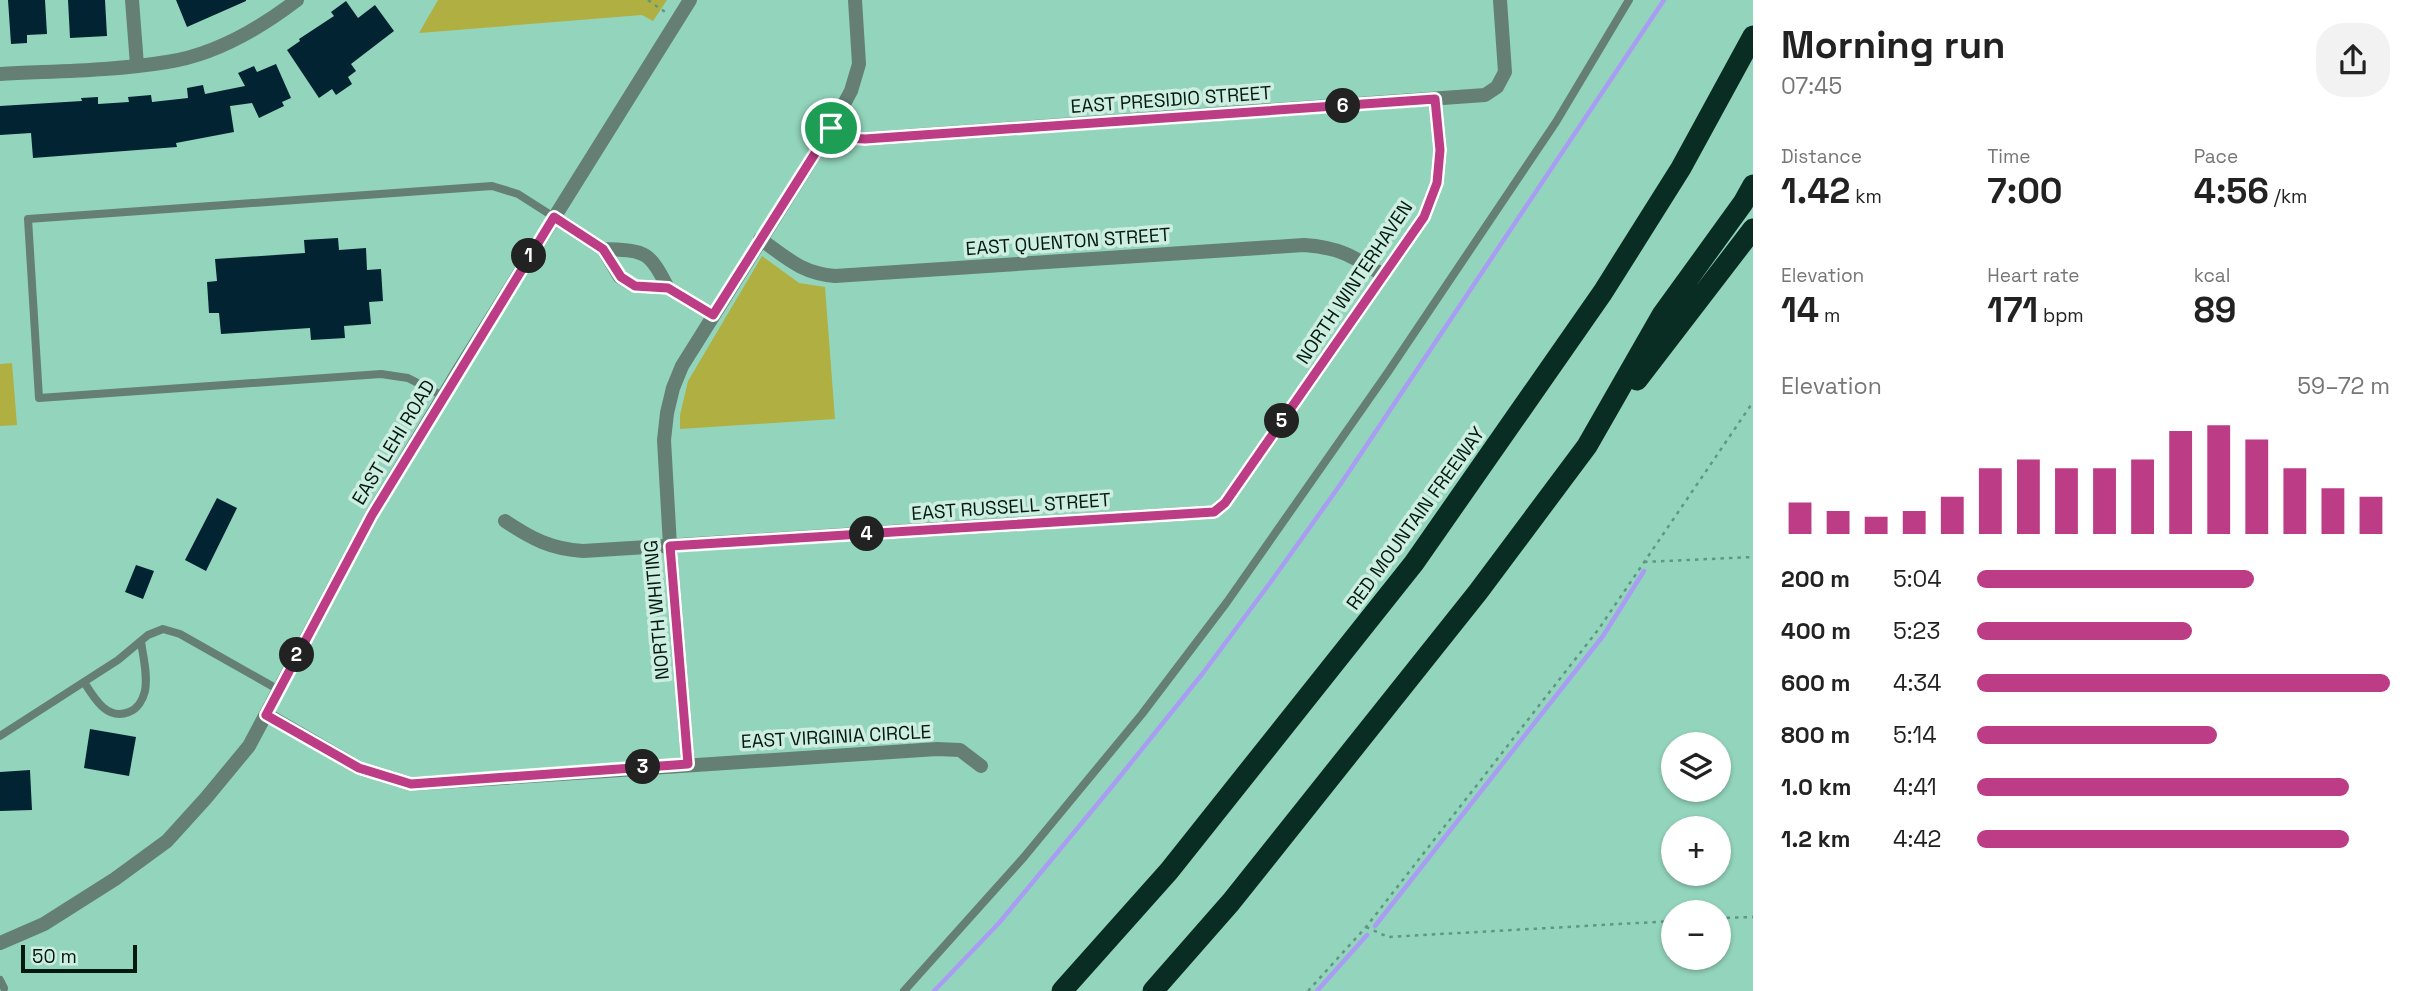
<!DOCTYPE html>
<html lang="en">
<head>
<meta charset="utf-8">
<style>
  :root { --surface:#fff; --page:#f2f2f2; --text:#222; --muted:#767676; --accent:#bc3c86 }
  body { margin:0; font-family:"Space Grotesk",sans-serif; background:var(--page); color:var(--text); height:100vh; display:flex; flex-direction:column; font-size:26px; white-space:nowrap }
  * { box-sizing:border-box; margin:0 }
  p { font-size:23px; color:var(--muted) }
  .icon { flex:none; width:38px; height:38px; fill:none; stroke:currentColor; stroke-width:2; stroke-linecap:round; stroke-linejoin:round }
  .map { position:relative; flex:1; overflow:hidden }
  .details { display:flex; flex-direction:column; background:var(--surface); width:665px }
  .details>* { flex:none }
  .buttons { position:absolute; left:1661px; top:732px; display:grid; gap:14px }
  .buttons a { display:grid; place-items:center; width:70px; height:70px; border-radius:50%; background:var(--surface); box-shadow:0 2px 5px #0004; font-size:35px }
  .scale { position:absolute; left:21px; bottom:18px; width:116px; box-sizing:border-box; padding-left:7px; border:4px solid #001a11; border-top:0; font-size:19px; line-height:24px; white-space:nowrap; color:#001a11; -webkit-text-stroke:5px #ceeee1; paint-order:stroke }
  .pin { position:absolute; display:grid; place-items:center; width:60px; height:60px; color:#fff; margin:-30px; border:4px solid #fff; border-radius:50%; box-shadow:0 2px 7px #0007 }
  .km { position:absolute; width:35px; height:35px; margin:-18px; border-radius:50%; background:#222; color:#fff; font-size:19px; line-height:35px; text-align:center }
  .round { display:grid; place-items:center; flex:none; width:74px; height:74px; border-radius:28px; background:var(--page) }
  .head { display:flex; align-items:center; justify-content:space-between; height:119px; padding:0 28px }
  h1 { font-size:38px; font-weight:700; line-height:52px }
  .metrics { display:grid; grid-template-columns:repeat(3,1fr); gap:10px; height:119px; padding:7px 28px }
  .metrics div { display:grid; align-content:center }
  .metrics b { font-size:35px; font-weight:700 }
  .metrics small { font-size:19px; font-weight:400 }
  .metrics p { font-size:19px }
  .chart { height:196px; padding:14px 28px }
  .chart p { display:flex; justify-content:space-between }
  .chart svg { width:100%; height:126px; margin-top:7px; stroke:var(--accent); stroke-width:6 }
  ul { padding:0 28px; list-style:none; font-size:23px }
  li { display:grid; grid-template-columns:112px 84px 1fr; align-items:center; height:52px }
  li i { height:18px; border-radius:9px; background:var(--accent) }
  main { display:flex; flex:1; min-height:0 }
  .map>svg:first-child { display:block }
  .green { fill:#b0af42 }
  .lines { fill:none; stroke-linecap:round; stroke-linejoin:round }
  .stream { stroke:#a89df3; stroke-width:4.5 }
  .building { fill:#022432 }
  .path { stroke:#619682; stroke-width:2.5; stroke-dasharray:3.5 5; stroke-linecap:butt }
  .lane { stroke:#657f75; stroke-width:8 }
  .street { stroke:#657f75; stroke-width:14 }
  .highway { stroke:#092d22; stroke-width:21 }
  .route-casing { stroke:#fff; stroke-width:14 }
  .route { stroke:#bc3c86; stroke-width:9 }
  .labels { text-anchor:middle; stroke-width:7; stroke-linejoin:round; paint-order:stroke }
  .street-label { font-size:19px; fill:#001a11; stroke:#ceeee1 }
</style>
</head>
<body>
<main>
<div class="map">
<svg width="1753" height="991" viewBox="0 0 1753 991">
  <rect width="100%" height="100%" fill="#93d5bc"/>
  <path class="green" d="M 438,0 L 667,0 L 653,21 L 642,15 L 419,33 Z
    M 762,256 L 799,283 L 825,287 L 835,419 L 680,429 L 680,415 L 688,381 Z
    M 12,363 L 17,425 L 0,426 L 0,364 Z"/>
  <g class="lines">
    <path class="stream" d="M 1375,926 L 1603,636 L 1644,571
      M 934,991 L 999,923 L 1114,784 L 1203,673 L 1270,583 L 1340,485 L 1664,0
      M 1317,991 L 1367,935"/>
  </g>
  <path class="building" d="M 8,0 L 45,0 L 47,34 L 27,35 L 27,43 L 11,44 Z
    M 68,0 L 105,0 L 107,36 L 70,38 Z
    M 176,0 L 246,0 L 246,1 L 187,27 Z
    M 346,1 L 358,18 L 375,5 L 394,31 L 351,64 L 356,71 L 348,77 L 352,84 L 336,95 L 332,89 L 319,98 L 287,50 L 300,41 L 299,39 L 334,16 L 331,12 Z
    M 276,64 L 291,98 L 282,102 L 284,106 L 259,118 L 252,103 L 230,106 L 234,132 L 176,143 L 177,147 L 33,158 L 31,133 L 0,135 L 0,106 L 82,101 L 81,98 L 98,97 L 98,104 L 129,102 L 128,97 L 151,95 L 152,102 L 188,98 L 187,88 L 203,85 L 205,94 L 245,86 L 238,73 L 254,66 L 257,72 Z
    M 338,238 L 339,250 L 366,248 L 367,270 L 381,269 L 383,301 L 369,302 L 371,324 L 344,326 L 345,338 L 311,340 L 310,328 L 221,334 L 219,313 L 209,313 L 207,282 L 217,281 L 215,259 L 305,253 L 304,240 Z
    M 217,498 L 237,508 L 206,571 L 185,560 Z
    M 136,565 L 154,571 L 143,599 L 125,592 Z
    M 90,729 L 136,737 L 129,776 L 84,768 Z
    M 30,770 L 32,810 L 0,811 L 0,772 Z"/>
  <g class="lines">
    <path class="path" d="M 648,0 L 665,12
      M 1644,562 L 1753,557
      M 1718,918 L 1753,917
      M 1366,927 L 1388,937 L 1673,921
      M 1308,991 L 1366,927 L 1598,630 L 1753,402"/>
    <path class="lane" d="M 443,396 L 408,378 L 381,374 L 39,398 L 28,219 L 492,186 L 518,194 L 554,217
      M 84,682 C 94,698 107,721 129,712 C 138,709 143,699 145,691 C 148,674 143,657 141,641
      M 0,736 L 118,660 L 148,635 L 163,629 L 180,634 L 279,690
      M 0,980 L 4,988
      M 904,991 L 1024,857 L 1142,714 L 1227,602 L 1388,372 L 1556,122 L 1629,0"/>
    <path class="street" d="M 132,0 L 137,65
      M 0,74 C 55,71 112,71 167,62 C 215,55 259,29 297,0
      M 831,128 L 847,138 L 865,139 L 1485,95 L 1497,87 L 1505,72 L 1500,0
      M 554,217 L 603,249 L 620,277 L 635,286 L 668,288 L 713,315
      M 760,239 C 787,258 801,273 835,276 L 1304,245 C 1339,247 1354,257 1383,275
      M 603,249 C 645,251 648,249 668,288
      M 505,521 C 532,539 551,549 583,551 L 1214,512 L 1225,503 L 1424,217 L 1437,183 L 1440,150 L 1435,99
      M 266,714 L 359,768 L 411,784 L 937,749 L 960,750 L 981,766
      M 688,764 L 670,546 L 664,440 L 667,413 L 673,388 L 682,366 L 831,128 L 851,91 L 859,64 L 855,0
      M 0,943 L 44,924 L 115,879 L 167,841 L 206,798 L 249,746 L 372,515 L 459,370 L 690,0"/>
    <path class="highway" d="M 1637,380 L 1753,229
      M 1062,991 L 1169,871 L 1414,563 L 1603,292 L 1681,168 L 1753,36
      M 1153,991 L 1231,902 L 1478,592 L 1587,446 L 1662,315 L 1743,203 L 1753,185"/>
  </g>
  <g class="lines">
    <defs>
      <path id="route" d="M 1435,99 L 1440,150 L 1437,183 L 1424,217 L 1225,503 L 1214,512 L 670,546 L 688,764 L 411,784 L 359,768 L 266,715 L 372,515 L 554,217 L 603,249 L 621,277 L 635,286 L 668,288 L 713,315 L 831,128 L 847,138 L 865,139 Z"/>
    </defs>
    <use href="#route" class="route-casing"/>
    <use href="#route" class="route"/>
  </g>
  <g class="labels">
    <g class="street-label">
      <text transform="translate(1171 99) rotate(-4)" y="7">EAST PRESIDIO STREET</text>
      <text transform="translate(1068 241) rotate(-4)" y="7">EAST QUENTON STREET</text>
      <text transform="translate(1354 282) rotate(-56)" y="7">NORTH WINTERHAVEN</text>
      <text transform="translate(393 442) rotate(-59)" y="7">EAST LEHI ROAD</text>
      <text transform="translate(1011 506) rotate(-4)" y="7">EAST RUSSELL STREET</text>
      <text transform="translate(1415 518) rotate(-54)" y="7">RED MOUNTAIN FREEWAY</text>
      <text transform="translate(656 610) rotate(-95)" y="7">NORTH WHITING</text>
      <text transform="translate(836 736) rotate(-3)" y="7">EAST VIRGINIA CIRCLE</text>
    </g>
  </g>
</svg>
<div class="buttons">
<a><svg class="icon" aria-label="layers" viewBox="0 0 24 24"><path d="M12 4l9 5-9 5-9-5zM3 14l9 5 9-5"/></svg></a>
<a>+</a>
<a>−</a>
</div>
<div class="scale">50 m</div>
<div class="pin" style="left:831px;top:128px;background:#1e9e55"><svg class="icon" aria-label="arrive" viewBox="0 0 24 24"><path d="M6 21V4h12l-3 4 3 4H6"/></svg></div>
<b class="km" style="left:529px;top:256px">1</b>
<b class="km" style="left:297px;top:655px">2</b>
<b class="km" style="left:643px;top:767px">3</b>
<b class="km" style="left:867px;top:534px">4</b>
<b class="km" style="left:1282px;top:421px">5</b>
<b class="km" style="left:1343px;top:106px">6</b>
</div>
<section class="details">
<div class="head"><div><h1>Morning run</h1><p>07:45</p></div><a class="round"><svg class="icon" aria-label="share" viewBox="0 0 24 24"><path d="M12 15V3M7 8l5-5 5 5M5 13v7h14v-7"/></svg></a></div>
<div class="metrics">
<div><p>Distance</p><b>1.42<small> km</small></b></div>
<div><p>Time</p><b>7:00</b></div>
<div><p>Pace</p><b>4:56<small> /km</small></b></div>
</div>
<div class="metrics">
<div><p>Elevation</p><b>14<small> m</small></b></div>
<div><p>Heart rate</p><b>171<small> bpm</small></b></div>
<div><p>kcal</p><b>89</b></div>
</div>
<div class="chart"><p><span>Elevation</span>59–72 m</p>
<svg viewBox="0 0 160 44" preserveAspectRatio="none"><path d="M5 44V33M15 44V36M25 44V38M35 44V36M45 44V31M55 44V21M65 44V18M75 44V21M85 44V21M95 44V18M105 44V8M115 44V6M125 44V11M135 44V21M145 44V28M155 44V31"/></svg>
</div>
<ul>
<li><b>200 m</b>5:04<i style="width:67%"></i></li>
<li><b>400 m</b>5:23<i style="width:52%"></i></li>
<li><b>600 m</b>4:34<i style="width:100%"></i></li>
<li><b>800 m</b>5:14<i style="width:58%"></i></li>
<li><b>1.0 km</b>4:41<i style="width:90%"></i></li>
<li><b>1.2 km</b>4:42<i style="width:90%"></i></li>
</ul>
</section>
</main>
</body>
</html>
